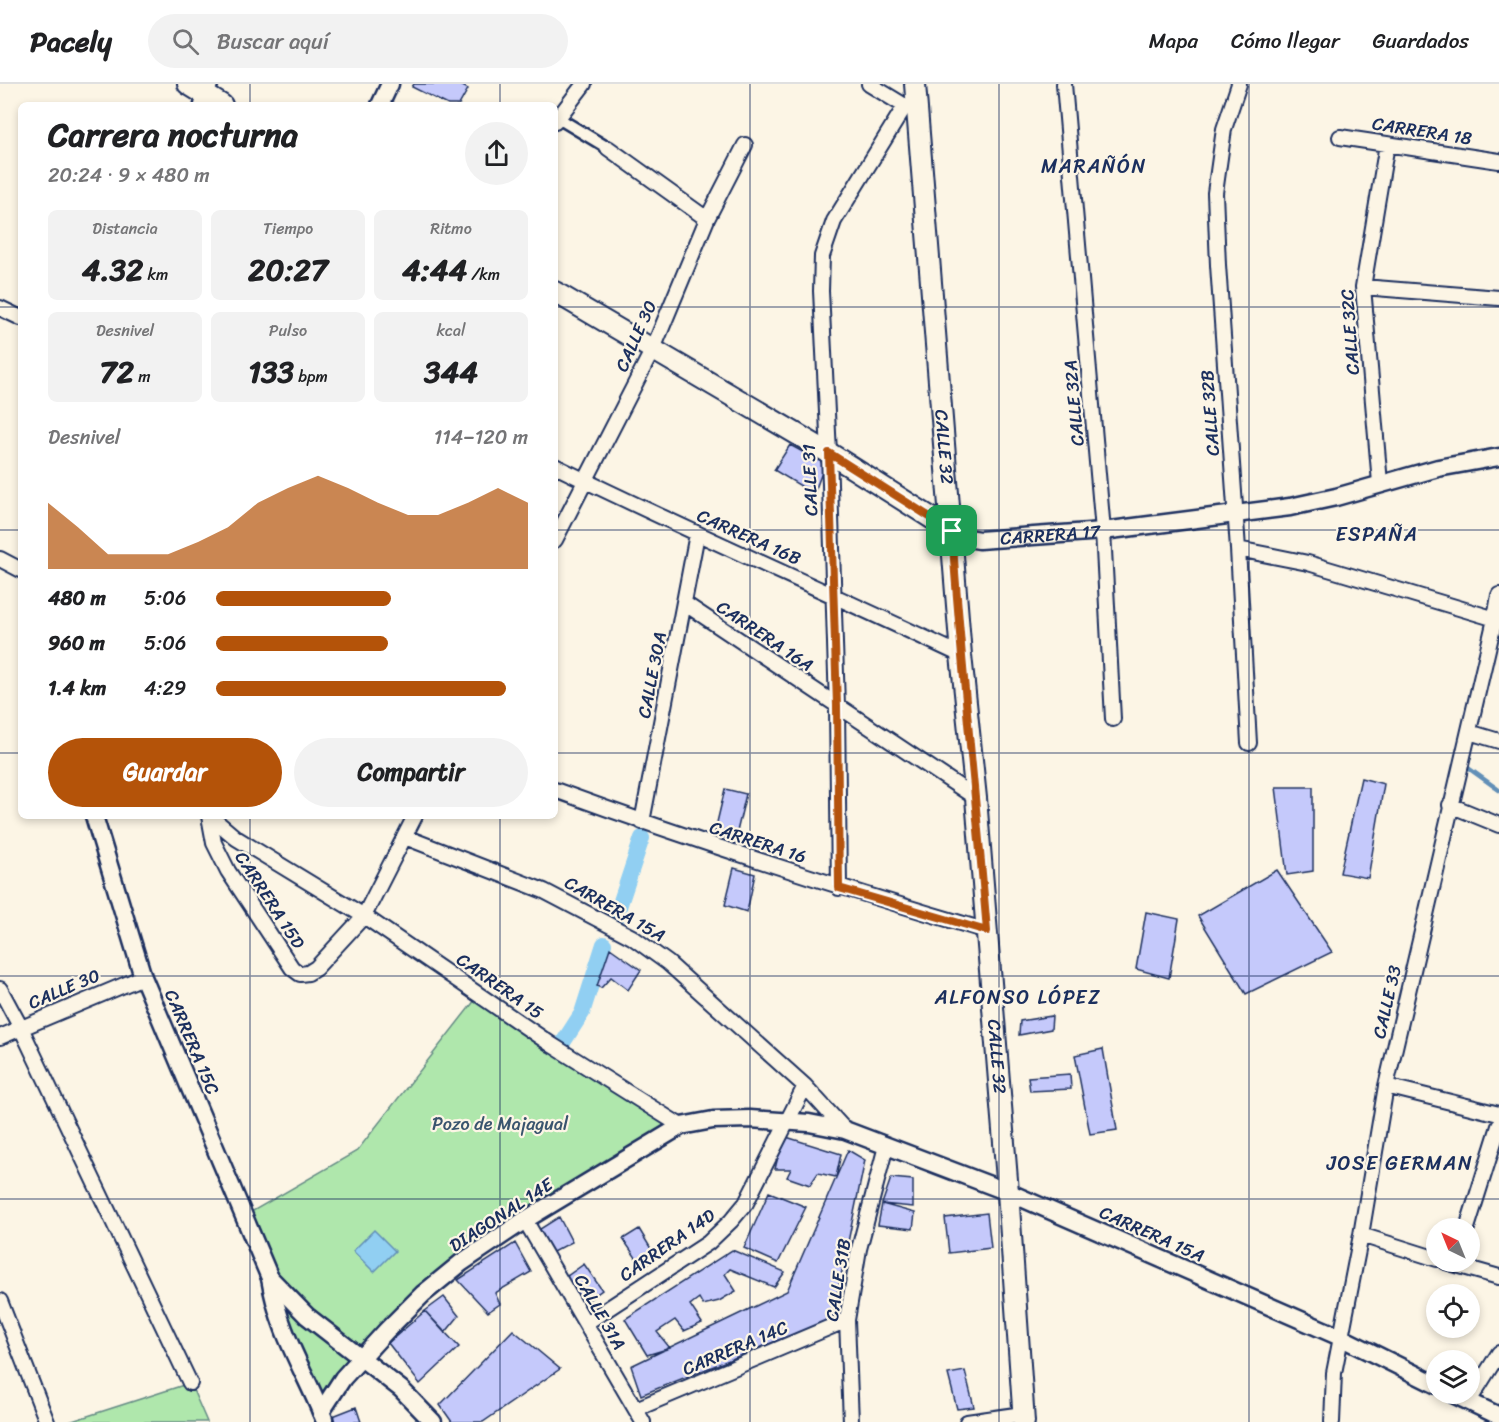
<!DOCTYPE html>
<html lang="es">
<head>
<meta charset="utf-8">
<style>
  :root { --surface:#fff; --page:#f2f2f2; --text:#202124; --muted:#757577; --line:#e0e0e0; --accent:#b45309 }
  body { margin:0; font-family:Sriracha,sans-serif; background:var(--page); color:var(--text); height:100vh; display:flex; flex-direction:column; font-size:22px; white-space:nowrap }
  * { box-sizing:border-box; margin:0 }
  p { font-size:20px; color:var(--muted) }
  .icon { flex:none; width:33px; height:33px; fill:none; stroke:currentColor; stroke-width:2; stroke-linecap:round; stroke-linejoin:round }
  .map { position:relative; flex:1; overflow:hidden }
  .side { position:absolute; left:18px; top:18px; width:540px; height:717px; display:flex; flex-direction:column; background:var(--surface); border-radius:9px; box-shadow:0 3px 9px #0003 }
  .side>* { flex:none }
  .needle { width:39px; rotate:317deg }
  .tools { position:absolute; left:1426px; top:1134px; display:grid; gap:12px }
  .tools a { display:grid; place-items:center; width:54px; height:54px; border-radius:50%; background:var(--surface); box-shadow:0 3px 9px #0003; font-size:30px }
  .pin { position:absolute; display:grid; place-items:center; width:51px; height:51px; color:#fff; margin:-26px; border-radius:12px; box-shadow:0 3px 9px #0006 }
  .round { display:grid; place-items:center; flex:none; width:63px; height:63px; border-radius:32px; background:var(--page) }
  .summary { display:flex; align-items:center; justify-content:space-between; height:102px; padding:0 30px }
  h1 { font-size:33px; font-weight:700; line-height:45px }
  .figures { display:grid; grid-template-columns:repeat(3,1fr); gap:9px; height:102px; padding:6px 30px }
  .figures div { display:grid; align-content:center; border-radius:9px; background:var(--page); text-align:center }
  .figures b { font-size:30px; font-weight:700 }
  .figures small { font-size:16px; font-weight:400 }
  .figures p { font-size:16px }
  .chart { height:168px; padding:12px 30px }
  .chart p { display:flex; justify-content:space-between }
  .chart svg { width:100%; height:108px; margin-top:6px; fill:var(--accent); opacity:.7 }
  .primary-button { display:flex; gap:12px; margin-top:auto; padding:12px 30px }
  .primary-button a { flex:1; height:69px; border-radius:36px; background:var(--accent); color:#fff; font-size:24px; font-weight:700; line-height:69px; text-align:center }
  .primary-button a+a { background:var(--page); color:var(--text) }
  ul { padding:0 30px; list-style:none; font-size:20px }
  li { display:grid; grid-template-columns:96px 72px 1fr; align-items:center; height:45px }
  li i { height:15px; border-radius:8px; background:var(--accent) }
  header { display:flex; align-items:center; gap:36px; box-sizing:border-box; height:84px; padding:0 30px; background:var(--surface); border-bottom:2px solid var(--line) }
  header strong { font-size:28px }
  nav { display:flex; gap:33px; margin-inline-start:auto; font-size:21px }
  .search { width:420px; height:54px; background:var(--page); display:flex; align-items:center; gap:15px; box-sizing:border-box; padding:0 21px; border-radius:33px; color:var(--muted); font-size:22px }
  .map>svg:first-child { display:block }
  .green { fill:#afe7ac; stroke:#658b85; stroke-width:1.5 }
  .water { fill:#91cff2; stroke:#628fb7; stroke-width:1.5 }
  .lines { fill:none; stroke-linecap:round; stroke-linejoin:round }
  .stream { stroke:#628fb7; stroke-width:4.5 }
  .canal { stroke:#91cff2; stroke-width:16 }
  .building { fill:#c5c9fb; stroke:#1b2f5e; stroke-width:1.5 }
  .pedestrian-casing { stroke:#1b2f5e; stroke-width:15 }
  .minor-casing { stroke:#1b2f5e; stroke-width:18 }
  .tertiary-casing { stroke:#1b2f5e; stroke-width:21 }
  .secondary-casing { stroke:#1b2f5e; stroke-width:24 }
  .pedestrian { stroke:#fcf5e5; stroke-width:10 }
  .minor { stroke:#fcf5e5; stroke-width:14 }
  .tertiary { stroke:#fcf5e5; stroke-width:16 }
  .secondary { stroke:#fcf5e5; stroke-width:20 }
  .route-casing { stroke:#fff; stroke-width:12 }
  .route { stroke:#b45309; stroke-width:8 }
  .grid { fill:none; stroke:#1b2f5e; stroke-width:1.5; stroke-opacity:0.55 }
  .labels { text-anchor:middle; stroke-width:4.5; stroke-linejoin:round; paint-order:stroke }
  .street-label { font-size:18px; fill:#1b2f5e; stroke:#fcf5e5 }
  .park-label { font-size:18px; fill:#39546e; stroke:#fcf5e5 }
  .neighbourhood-label { font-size:20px; letter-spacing:1.5px; fill:#1b2f5e; stroke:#fcf5e5 }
</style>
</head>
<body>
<header>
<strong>Pacely</strong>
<div class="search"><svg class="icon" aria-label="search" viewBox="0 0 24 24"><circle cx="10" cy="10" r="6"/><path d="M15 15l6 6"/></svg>Buscar aquí</div>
<nav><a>Mapa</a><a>Cómo llegar</a><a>Guardados</a></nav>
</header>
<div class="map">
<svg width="1499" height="1338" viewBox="0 0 1499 1338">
  <rect width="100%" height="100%" fill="#fcf5e5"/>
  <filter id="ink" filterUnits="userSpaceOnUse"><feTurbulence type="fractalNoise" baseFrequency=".0167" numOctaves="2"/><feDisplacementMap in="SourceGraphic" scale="12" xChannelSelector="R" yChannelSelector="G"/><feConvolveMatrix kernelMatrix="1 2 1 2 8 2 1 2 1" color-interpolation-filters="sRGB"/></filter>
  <g filter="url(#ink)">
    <path class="green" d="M 479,911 L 685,1047 L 461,1179 L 321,1328 L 244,1132 L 357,1067 Z
      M 190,1299 L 207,1338 L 69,1338 Z"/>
    <path class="water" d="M 374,1146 L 395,1167 L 374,1188 L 353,1167 Z"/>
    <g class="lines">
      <path class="stream" d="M 1464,681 L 1499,706"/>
      <path class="canal" d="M 615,835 L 642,754
        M 564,957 L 582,929 L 604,860"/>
    </g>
    <path class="building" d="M 414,0 L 459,0 L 468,5 L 459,21 L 448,21 L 412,3 Z
      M 790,361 L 825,380 L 814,410 L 774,386 Z
      M 1361,694 L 1384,700 L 1368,794 L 1340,789 Z
      M 1276,703 L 1313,703 L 1313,787 L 1287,791 Z
      M 725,705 L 746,710 L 735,756 L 714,751 Z
      M 734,784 L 755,790 L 747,828 L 725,821 Z
      M 1277,786 L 1332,868 L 1246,910 L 1198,832 Z
      M 1146,828 L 1179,835 L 1169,894 L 1136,885 Z
      M 610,864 L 641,886 L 628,906 L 611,893 L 601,904 L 597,902 Z
      M 1052,932 L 1051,945 L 1019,951 L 1020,937 Z
      M 1103,965 L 1117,1046 L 1090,1050 L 1075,971 Z
      M 1070,990 L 1071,1005 L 1030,1007 L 1028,993 Z
      M 783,1052 L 841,1070 L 836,1093 L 818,1089 L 810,1101 L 787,1093 L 791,1085 L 775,1085 Z
      M 848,1066 L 865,1076 L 832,1235 L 641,1311 L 631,1282 L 787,1207 Z
      M 891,1094 L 913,1096 L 913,1123 L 882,1120 Z
      M 769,1108 L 806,1123 L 778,1179 L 744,1164 Z
      M 882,1120 L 915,1129 L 913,1145 L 878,1141 Z
      M 987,1129 L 991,1164 L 949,1169 L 945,1134 Z
      M 559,1133 L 572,1158 L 551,1169 L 540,1145 Z
      M 639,1145 L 656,1173 L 643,1184 L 623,1155 Z
      M 515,1159 L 531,1188 L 495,1209 L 500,1220 L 488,1228 L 458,1196 Z
      M 732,1166 L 785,1188 L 774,1203 L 730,1185 L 725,1190 L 736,1207 L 719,1217 L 703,1221 L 699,1214 L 690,1221 L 702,1239 L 684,1247 L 675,1236 L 657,1248 L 670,1264 L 647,1271 L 625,1235 Z
      M 584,1180 L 602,1206 L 580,1222 L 563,1195 Z
      M 444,1213 L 459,1232 L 445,1249 L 425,1227 Z
      M 425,1227 L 459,1263 L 420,1300 L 388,1259 Z
      M 513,1246 L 560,1285 L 483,1338 L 452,1338 L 440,1321 Z
      M 965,1287 L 974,1323 L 957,1325 L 948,1290 Z
      M 356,1323 L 361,1338 L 335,1338 L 333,1332 Z"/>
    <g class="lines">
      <defs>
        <path id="pedestrian" d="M 558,34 L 608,64"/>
        <path id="minor" d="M 869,0 L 905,22
          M 1064,0 L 1103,447 L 1113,635
          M 1239,0 L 1224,45 L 1215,109 L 1218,181 L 1238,465 L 1249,659
          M 555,38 L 584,0
          M 1340,53 L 1499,77
          M 608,64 L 707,135
          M 1363,203 L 1499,214
          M 0,224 L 21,234
          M 555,382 C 689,448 826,507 961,571
          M 1380,399 L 1363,203 L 1387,60
          M 555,456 L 653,265 L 707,135 L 745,61
          M 1238,465 L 1308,479 L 1499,536
          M 0,475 L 21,486
          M 684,519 L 976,714
          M 1469,648 L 1499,657
          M 555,706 C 697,758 841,804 987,847
          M 1450,721 L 1499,741
          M 209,732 L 214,759 L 228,787 L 292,884 L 300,890 L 308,889 L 316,884 L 364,832 L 415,732
          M 210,732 L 236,754 L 364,832 L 552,961 L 681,1042
          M 642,738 L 697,450
          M 405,753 L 544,807 L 632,853 L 668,879 L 805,1002 L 845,1046
          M 839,804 L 837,622 L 829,369 L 821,207 L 822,172 L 834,137 L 905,22 L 917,21
          M 0,905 L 21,944 L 190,1299
          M 0,953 L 143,893
          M 1386,1002 L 1499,1030
          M 525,1136 L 643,1338
          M 1467,1144 L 1499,1042
          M 1361,1151 L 1437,1175
          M 1446,1178 L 1499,1193
          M 0,1217 L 47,1338
          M 586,1239 L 708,1159 L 731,1137 L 746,1119 L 805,1002
          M 1469,1317 L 1499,1269
          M 636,1325 L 847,1236
          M 851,1338 L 847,1236 L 859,1165 L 886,1062
          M 967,1338 L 1023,1330
          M 1332,1338 L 1334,1289 L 1361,1151 L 1386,1002 L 1495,535 L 1499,511"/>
        <g id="tertiary">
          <path d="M 203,21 L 209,0"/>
          <path d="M 380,21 L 390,0"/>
          <path id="s1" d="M 952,447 L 967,454 L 979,456 L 1103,447 L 1290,423 L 1336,413 L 1438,384 L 1499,373"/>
          <path d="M 94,732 L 143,893 L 270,1194 C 279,1250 304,1285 324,1335"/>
          <path d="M 270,1194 L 307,1232 L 401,1305 L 433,1338"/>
          <path d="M 1453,1310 L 1499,1332"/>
          <path d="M 321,1328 L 343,1294 L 386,1247 L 423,1210 L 461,1179 L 525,1136 L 681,1042 L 713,1036 L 750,1035 L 809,1039 L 845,1046 L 1008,1108 L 1340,1253 L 1437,1301"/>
        </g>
        <g id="secondary">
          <path d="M 188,0 L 222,21"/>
          <path id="s2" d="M 915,0 L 961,571 L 976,714 L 1008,1108 L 1024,1338"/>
          <path d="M 555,208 L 829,369 L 952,447"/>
        </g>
      </defs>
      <use href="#pedestrian" class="pedestrian-casing"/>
      <use href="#minor" class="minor-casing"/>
      <use href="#tertiary" class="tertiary-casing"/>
      <use href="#secondary" class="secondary-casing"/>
      <use href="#pedestrian" class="pedestrian"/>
      <use href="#minor" class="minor"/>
      <use href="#tertiary" class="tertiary"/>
      <use href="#secondary" class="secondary"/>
    </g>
  </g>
  <g class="lines" filter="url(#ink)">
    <defs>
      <path id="route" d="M 829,369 L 952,447 C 961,581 976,714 987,847 L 839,804 L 837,622 Z"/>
    </defs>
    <use href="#route" class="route-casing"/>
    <use href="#route" class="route"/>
  </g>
  <path class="grid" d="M 250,0 L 250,21M 500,0 L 500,21M 750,0 L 750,1338M 999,0 L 999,1338M 1249,0 L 1249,1338M 0,223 L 21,223M 555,223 L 1499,223M 0,446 L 21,446M 555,446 L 1499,446M 0,669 L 21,669M 555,669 L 1499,669M 250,732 L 250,1338M 500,732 L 500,1338M 0,892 L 1499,892M 0,1115 L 1499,1115"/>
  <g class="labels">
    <g class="street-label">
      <text transform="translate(1422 47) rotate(9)" y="6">CARRERA 18</text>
      <text transform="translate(1350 248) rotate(-94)" y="6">CALLE 32C</text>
      <text transform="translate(636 252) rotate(-66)" y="6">CALLE 30</text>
      <text transform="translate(1074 319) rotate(-95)" y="6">CALLE 32A</text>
      <text transform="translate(1210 329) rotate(-94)" y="6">CALLE 32B</text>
      <text dy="6" stroke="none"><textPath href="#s2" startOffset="364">CALLE 32</textPath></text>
      <text transform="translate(810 396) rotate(-92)" y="6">CALLE 31</text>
      <text dy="6" stroke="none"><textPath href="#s1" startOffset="100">CARRERA 17</textPath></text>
      <text transform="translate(749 453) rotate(24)" y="6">CARRERA 16B</text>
      <text transform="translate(765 552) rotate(34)" y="6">CARRERA 16A</text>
      <text transform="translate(652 591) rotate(-79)" y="6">CALLE 30A</text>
      <text transform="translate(758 758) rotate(18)" y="6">CARRERA 16</text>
      <text transform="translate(270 816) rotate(57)" y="6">CARRERA 15D</text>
      <text transform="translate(615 825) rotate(30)" y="6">CARRERA 15A</text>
      <text transform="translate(500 902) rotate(35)" y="6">CARRERA 15</text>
      <text transform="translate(64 905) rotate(-23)" y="6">CALLE 30</text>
      <text transform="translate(1387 918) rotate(-77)" y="6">CALLE 33</text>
      <text transform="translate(192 958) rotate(67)" y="6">CARRERA 15C</text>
      <text dy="6" stroke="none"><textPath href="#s2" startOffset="976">CALLE 32</textPath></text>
      <text transform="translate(501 1131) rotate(-33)" y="6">DIAGONAL 14E</text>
      <text transform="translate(1152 1150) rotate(24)" y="6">CARRERA 15A</text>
      <text transform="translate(667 1161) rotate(-35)" y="6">CARRERA 14D</text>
      <text transform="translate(838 1196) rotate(-81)" y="6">CALLE 31B</text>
      <text transform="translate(600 1228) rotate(60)" y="6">CALLE 31A</text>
      <text transform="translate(735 1264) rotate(-23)" y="6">CARRERA 14C</text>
    </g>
    <g class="park-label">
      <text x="500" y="1046">Pozo de Majagual</text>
    </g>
    <g class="neighbourhood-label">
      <text x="1094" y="89">MARAÑÓN</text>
      <text x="1377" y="457">ESPAÑA</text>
      <text x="1018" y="920">ALFONSO LÓPEZ</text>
      <text x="1400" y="1086">JOSE GERMAN</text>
    </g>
  </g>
</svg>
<div class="tools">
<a><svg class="needle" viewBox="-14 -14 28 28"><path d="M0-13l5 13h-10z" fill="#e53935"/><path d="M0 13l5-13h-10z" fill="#757577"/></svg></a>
<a><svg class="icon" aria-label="locate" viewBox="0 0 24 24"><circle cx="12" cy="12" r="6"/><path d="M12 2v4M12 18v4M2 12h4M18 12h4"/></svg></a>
<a><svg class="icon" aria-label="layers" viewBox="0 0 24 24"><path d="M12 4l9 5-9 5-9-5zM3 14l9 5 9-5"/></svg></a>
</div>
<div class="pin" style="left:952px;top:447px;background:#1e9e55"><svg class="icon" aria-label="arrive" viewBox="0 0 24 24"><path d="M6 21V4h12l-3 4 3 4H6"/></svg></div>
<section class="side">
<div class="summary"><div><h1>Carrera nocturna</h1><p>20:24 · 9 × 480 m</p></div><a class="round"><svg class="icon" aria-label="share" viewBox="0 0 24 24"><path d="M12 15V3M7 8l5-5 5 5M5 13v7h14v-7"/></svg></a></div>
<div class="figures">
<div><p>Distancia</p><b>4.32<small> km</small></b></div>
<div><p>Tiempo</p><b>20:27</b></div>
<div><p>Ritmo</p><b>4:44<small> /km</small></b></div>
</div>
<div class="figures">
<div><p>Desnivel</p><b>72<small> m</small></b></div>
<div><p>Pulso</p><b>133<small> bpm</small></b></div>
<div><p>kcal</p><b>344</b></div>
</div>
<div class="chart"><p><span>Desnivel</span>114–120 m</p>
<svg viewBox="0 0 160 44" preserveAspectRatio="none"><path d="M0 44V17L10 27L20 38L30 38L40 38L50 33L60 27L70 17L80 11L90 6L100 11L110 17L120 22L130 22L140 17L150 11L160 17V44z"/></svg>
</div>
<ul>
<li><b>480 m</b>5:06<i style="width:56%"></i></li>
<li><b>960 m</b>5:06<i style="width:55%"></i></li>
<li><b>1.4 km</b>4:29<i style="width:93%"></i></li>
</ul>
<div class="primary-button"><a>Guardar</a><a>Compartir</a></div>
</section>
</div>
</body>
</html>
